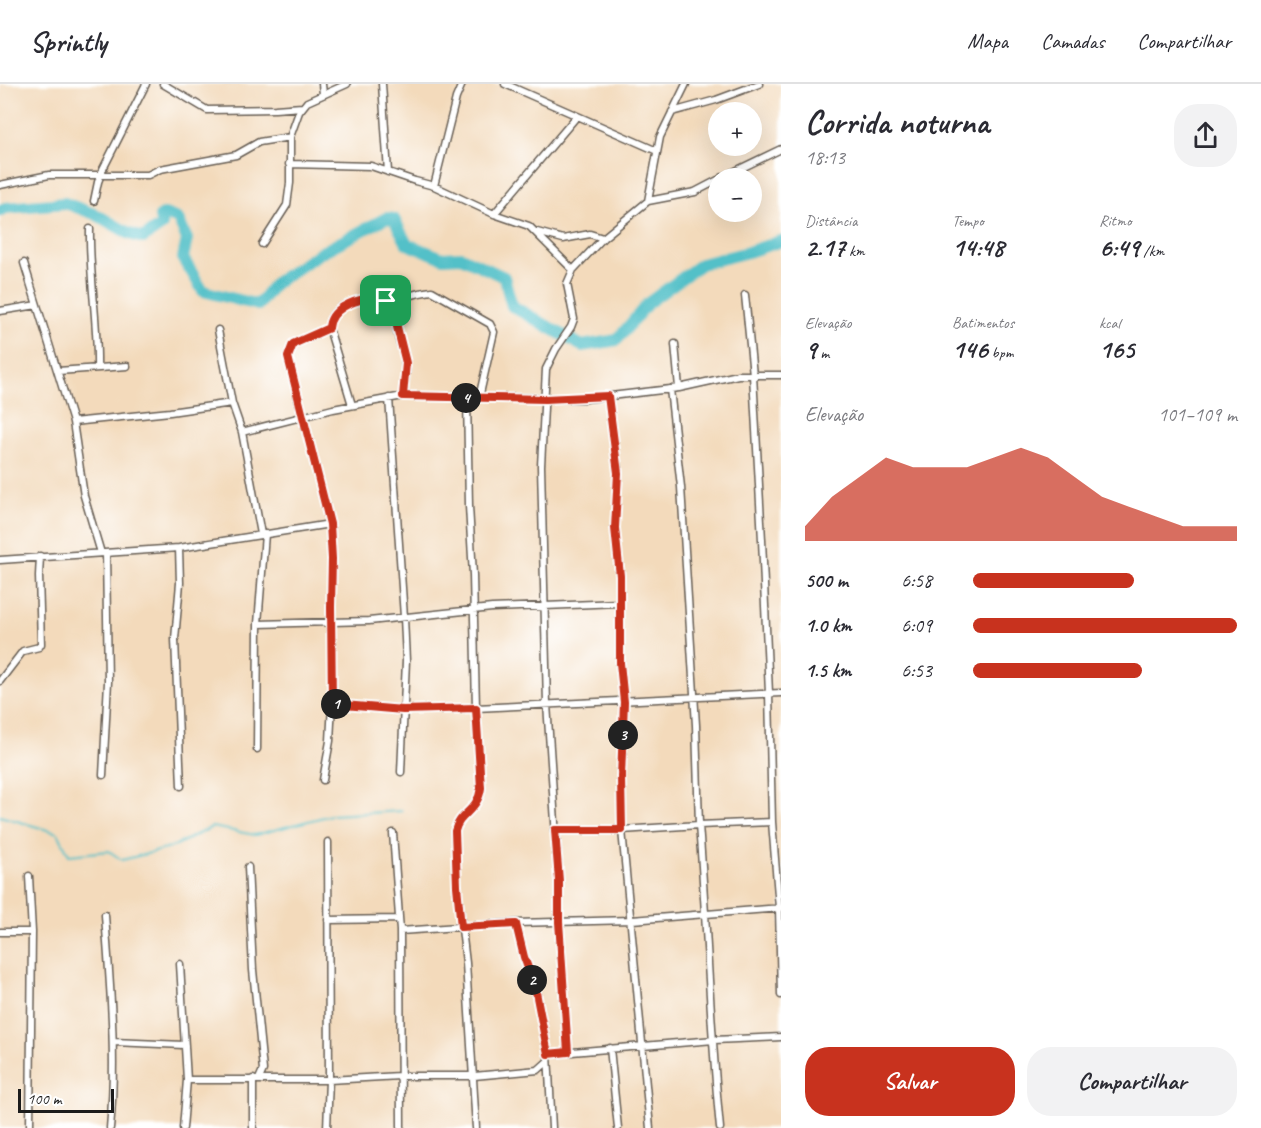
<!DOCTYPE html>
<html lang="pt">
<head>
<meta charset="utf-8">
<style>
  :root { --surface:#fff; --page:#f2f2f3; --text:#2b2b33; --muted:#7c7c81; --line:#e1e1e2; --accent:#c8321e }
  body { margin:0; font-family:Caveat,sans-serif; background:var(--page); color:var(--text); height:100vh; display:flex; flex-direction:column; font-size:22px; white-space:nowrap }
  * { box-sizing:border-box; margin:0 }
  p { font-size:20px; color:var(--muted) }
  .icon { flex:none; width:33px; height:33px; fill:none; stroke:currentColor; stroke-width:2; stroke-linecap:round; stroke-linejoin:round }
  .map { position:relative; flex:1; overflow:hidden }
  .details { display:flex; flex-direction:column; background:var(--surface); width:480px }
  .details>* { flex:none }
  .controls { position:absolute; left:708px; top:18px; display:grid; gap:12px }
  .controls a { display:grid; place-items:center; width:54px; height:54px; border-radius:50%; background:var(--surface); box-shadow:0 6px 24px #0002; font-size:30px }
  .scale { position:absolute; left:18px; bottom:15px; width:96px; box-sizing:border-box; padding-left:6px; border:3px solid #1c1c1c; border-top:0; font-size:16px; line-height:21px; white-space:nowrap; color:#1c1c1c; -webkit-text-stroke:4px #fff; paint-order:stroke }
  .pin { position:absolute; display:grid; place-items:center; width:51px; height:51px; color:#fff; margin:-26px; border-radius:12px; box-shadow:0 3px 9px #0006 }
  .km { position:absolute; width:30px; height:30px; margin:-15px; border-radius:50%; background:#222; color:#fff; font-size:16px; line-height:30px; text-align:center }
  .round { display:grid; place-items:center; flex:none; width:63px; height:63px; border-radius:24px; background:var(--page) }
  .overview { display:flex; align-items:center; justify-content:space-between; height:102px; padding:0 24px }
  h1 { font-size:33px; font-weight:800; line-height:45px }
  .figures { display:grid; grid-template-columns:repeat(3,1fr); gap:9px; height:102px; padding:6px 24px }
  .figures div { display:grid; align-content:center }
  .figures b { font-size:26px; font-weight:800 }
  .figures small { font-size:16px; font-weight:400 }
  .figures p { font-size:16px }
  .chart { height:168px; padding:12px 24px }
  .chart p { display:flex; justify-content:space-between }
  .chart svg { width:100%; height:108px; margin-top:6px; fill:var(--accent); opacity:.7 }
  .button { display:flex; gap:12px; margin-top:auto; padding:12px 24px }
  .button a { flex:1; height:69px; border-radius:24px; background:var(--accent); color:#fff; font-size:24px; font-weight:800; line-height:69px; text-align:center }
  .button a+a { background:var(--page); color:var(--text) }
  ul { padding:0 24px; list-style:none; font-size:20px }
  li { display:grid; grid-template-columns:96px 72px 1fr; align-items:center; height:45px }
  li i { height:15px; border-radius:8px; background:var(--accent) }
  header { display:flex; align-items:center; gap:36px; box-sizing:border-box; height:84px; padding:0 30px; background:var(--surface); border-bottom:2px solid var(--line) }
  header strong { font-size:28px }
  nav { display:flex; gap:33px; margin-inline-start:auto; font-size:21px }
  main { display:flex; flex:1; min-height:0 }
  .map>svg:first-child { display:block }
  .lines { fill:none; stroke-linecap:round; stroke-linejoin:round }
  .stream { stroke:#52c0c8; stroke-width:2 }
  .river { stroke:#52c0c8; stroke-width:12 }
  .street-casing { stroke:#675e54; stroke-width:9 }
  .street { stroke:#fff; stroke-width:6 }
  .route-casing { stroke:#fff; stroke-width:12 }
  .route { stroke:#c8321e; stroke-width:8 }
</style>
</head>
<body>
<header>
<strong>Sprintly</strong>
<nav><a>Mapa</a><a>Camadas</a><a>Compartilhar</a></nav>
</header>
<main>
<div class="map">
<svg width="781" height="1044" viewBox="0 0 781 1044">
  <rect width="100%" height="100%" fill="#fff"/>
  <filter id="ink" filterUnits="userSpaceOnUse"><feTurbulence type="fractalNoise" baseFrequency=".0167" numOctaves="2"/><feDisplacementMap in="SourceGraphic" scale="12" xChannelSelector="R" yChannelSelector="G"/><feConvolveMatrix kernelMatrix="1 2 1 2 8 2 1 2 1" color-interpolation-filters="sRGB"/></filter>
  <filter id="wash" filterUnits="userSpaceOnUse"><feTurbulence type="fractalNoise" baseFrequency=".008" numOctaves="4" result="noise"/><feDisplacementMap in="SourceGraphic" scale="24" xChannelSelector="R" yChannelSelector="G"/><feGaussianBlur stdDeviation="1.35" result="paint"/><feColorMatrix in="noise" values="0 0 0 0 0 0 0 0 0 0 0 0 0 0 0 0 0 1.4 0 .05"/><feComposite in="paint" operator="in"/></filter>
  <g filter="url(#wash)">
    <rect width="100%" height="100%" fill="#f3dabb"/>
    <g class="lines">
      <path class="stream" d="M 0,732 L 58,749 L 69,771 L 109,767 L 122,776 L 170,764 L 212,743 L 255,751 L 331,731 L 402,727"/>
      <path class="river" d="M 0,127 L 5,124 L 65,119 L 97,131 L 130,150 L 143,154 L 162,141 L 160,133 L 165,130 L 178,135 L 187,155 L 183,174 L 203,207 L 258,221 L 275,199 L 320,169 L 386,134 L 394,135 L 407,160 L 443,174 L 461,173 L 504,193 L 512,222 L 582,262 L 617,256 L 648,219 L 701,180 L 748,168 L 781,157"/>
    </g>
  </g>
  <g filter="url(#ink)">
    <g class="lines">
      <defs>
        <path id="street" d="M 163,0 L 207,26 L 275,25 L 302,23
          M 322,0 L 323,10
          M 382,0 L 388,88
          M 505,0 L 657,67
          M 672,28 L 716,16 L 759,0
          M 289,80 L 371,82 L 415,97 L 434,102 L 494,130 L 529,142 L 573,186
          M 721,94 L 781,65
          M 0,101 L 49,91 L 148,91 L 160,85 L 236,71 L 259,58 L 290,53
          M 434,102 L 456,14 L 462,0
          M 94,117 L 98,98 L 103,85 L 146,0
          M 648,117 L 695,108 L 718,96
          M 494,130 L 577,32
          M 90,145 C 89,192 98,237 97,284
          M 537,148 L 563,155 L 590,150 L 603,154
          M 262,160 L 287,121 L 290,99 L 290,53 L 299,28 L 307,18 L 347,0
          M 24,179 L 73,338 L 84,412 L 101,469
          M 745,211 L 753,291 L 762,456 L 769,609 L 772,738 L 779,824 L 781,911
          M 0,227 L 37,221
          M 393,227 C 400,212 416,209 432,207 L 490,240 L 494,248 L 479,314
          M 329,244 L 293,260 L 288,273 L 330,440
          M 218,246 L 232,319 L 242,348 L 261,450
          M 675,260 L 679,304
          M 58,287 L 127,282
          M 670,305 L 681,403 L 696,641 L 699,741 L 772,738
          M 608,312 L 618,389 L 615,444 L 620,492 L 620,579 L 624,618 L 621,693 L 622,746 L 650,1044
          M 389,314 L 404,533 L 406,577 L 401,688
          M 467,314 L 469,422 L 473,491 L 476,624 L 481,704 C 478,727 459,729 455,747 L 457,802 L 466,879 L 476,1044
          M 352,321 L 329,244 C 330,219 363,213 383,215 L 393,227 L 399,256 L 404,270 L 406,287 L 403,312
          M 73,338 L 170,328 L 232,319
          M 242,348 L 333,325 L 403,312 L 585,315 L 679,304 L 738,291 L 781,291
          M 265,450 L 258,540 L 369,537 L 492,524 L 619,519
          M 179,464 L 180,499 L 175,555 L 181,702
          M 0,476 L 179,464 L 330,440 L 332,475 L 331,523 L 332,620 L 330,657 L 323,696
          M 0,597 L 23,567 L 39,563 L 41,560 L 39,492 L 40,472
          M 332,620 L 403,626 L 476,624 L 781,609
          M 257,665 L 258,540
          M 103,691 L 108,598 L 106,469
          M 554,746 L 622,746 L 699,741 C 707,842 710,943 720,1044
          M 393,749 L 400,847 L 401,1044
          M 248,783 L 253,886 L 263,986 L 259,995
          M 29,792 L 32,848 L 30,1044
          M 105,831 C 110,902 117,973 110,1044
          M 328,836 L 399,835
          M 516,839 L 632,836 L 781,824
          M 400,847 L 516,839 L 524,873 L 535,903 L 548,970 L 552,1044
          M 0,848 L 32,848
          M 180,880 L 187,996 L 183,1044
          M 113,958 L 184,961
          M 610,964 L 618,1044
          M 568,968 L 559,838 L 559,797 L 547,620 L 541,382 L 546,285 L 556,265 L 571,243 L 574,235 L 567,200 L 573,186 L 603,154 L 648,117 L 660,53 L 686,0
          M 548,970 L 714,956 L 781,953
          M 187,996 L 329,996 L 400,992 L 474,992 L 538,986 L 548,977
          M 253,1044 L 253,995
          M 327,1044 L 329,996 L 328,758"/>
      </defs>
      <use href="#street" class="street-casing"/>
      <use href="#street" class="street"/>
    </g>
  </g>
  <g class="lines" filter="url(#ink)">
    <defs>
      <path id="route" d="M 369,214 L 386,217 L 393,227 L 406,279 L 403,312 L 545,315 L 608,312 L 618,389 L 615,444 L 620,492 L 620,579 L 624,618 L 621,693 L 622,746 L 555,746 L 559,797 L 559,838 L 568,968 L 548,970 L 535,903 L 524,873 L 516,840 L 461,843 L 457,802 L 455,747 C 459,729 478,727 481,704 L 476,624 L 403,626 L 332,620 L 331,523 L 332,475 L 330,440 L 288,273 L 293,260 L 329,244 C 330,225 352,217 369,214 Z"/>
    </defs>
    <use href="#route" class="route-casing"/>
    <use href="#route" class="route"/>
  </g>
</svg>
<div class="controls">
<a>+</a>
<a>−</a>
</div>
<div class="scale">100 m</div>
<div class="pin" style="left:386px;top:217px;background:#1e9e55"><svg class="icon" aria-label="arrive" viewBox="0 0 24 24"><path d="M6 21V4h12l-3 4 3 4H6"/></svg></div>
<b class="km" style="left:336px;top:620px">1</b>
<b class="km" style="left:532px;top:896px">2</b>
<b class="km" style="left:623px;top:651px">3</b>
<b class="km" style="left:466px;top:314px">4</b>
</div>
<section class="details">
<div class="overview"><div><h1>Corrida noturna</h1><p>18:13</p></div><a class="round"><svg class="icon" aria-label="share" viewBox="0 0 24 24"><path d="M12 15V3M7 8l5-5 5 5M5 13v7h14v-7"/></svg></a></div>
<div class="figures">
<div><p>Distância</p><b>2.17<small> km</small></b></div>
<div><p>Tempo</p><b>14:48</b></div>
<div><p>Ritmo</p><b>6:49<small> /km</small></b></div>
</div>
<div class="figures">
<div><p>Elevação</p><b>9<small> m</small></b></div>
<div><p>Batimentos</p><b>146<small> bpm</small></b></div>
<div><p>kcal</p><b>165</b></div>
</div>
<div class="chart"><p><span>Elevação</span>101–109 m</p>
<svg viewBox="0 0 160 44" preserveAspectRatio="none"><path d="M0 44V38L10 26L20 18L30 10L40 14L50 14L60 14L70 10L80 6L90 10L100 18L110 26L120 30L130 34L140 38L150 38L160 38V44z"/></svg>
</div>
<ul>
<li><b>500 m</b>6:58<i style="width:61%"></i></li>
<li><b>1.0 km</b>6:09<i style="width:100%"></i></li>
<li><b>1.5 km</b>6:53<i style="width:64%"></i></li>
</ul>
<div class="button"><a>Salvar</a><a>Compartilhar</a></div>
</section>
</main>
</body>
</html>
